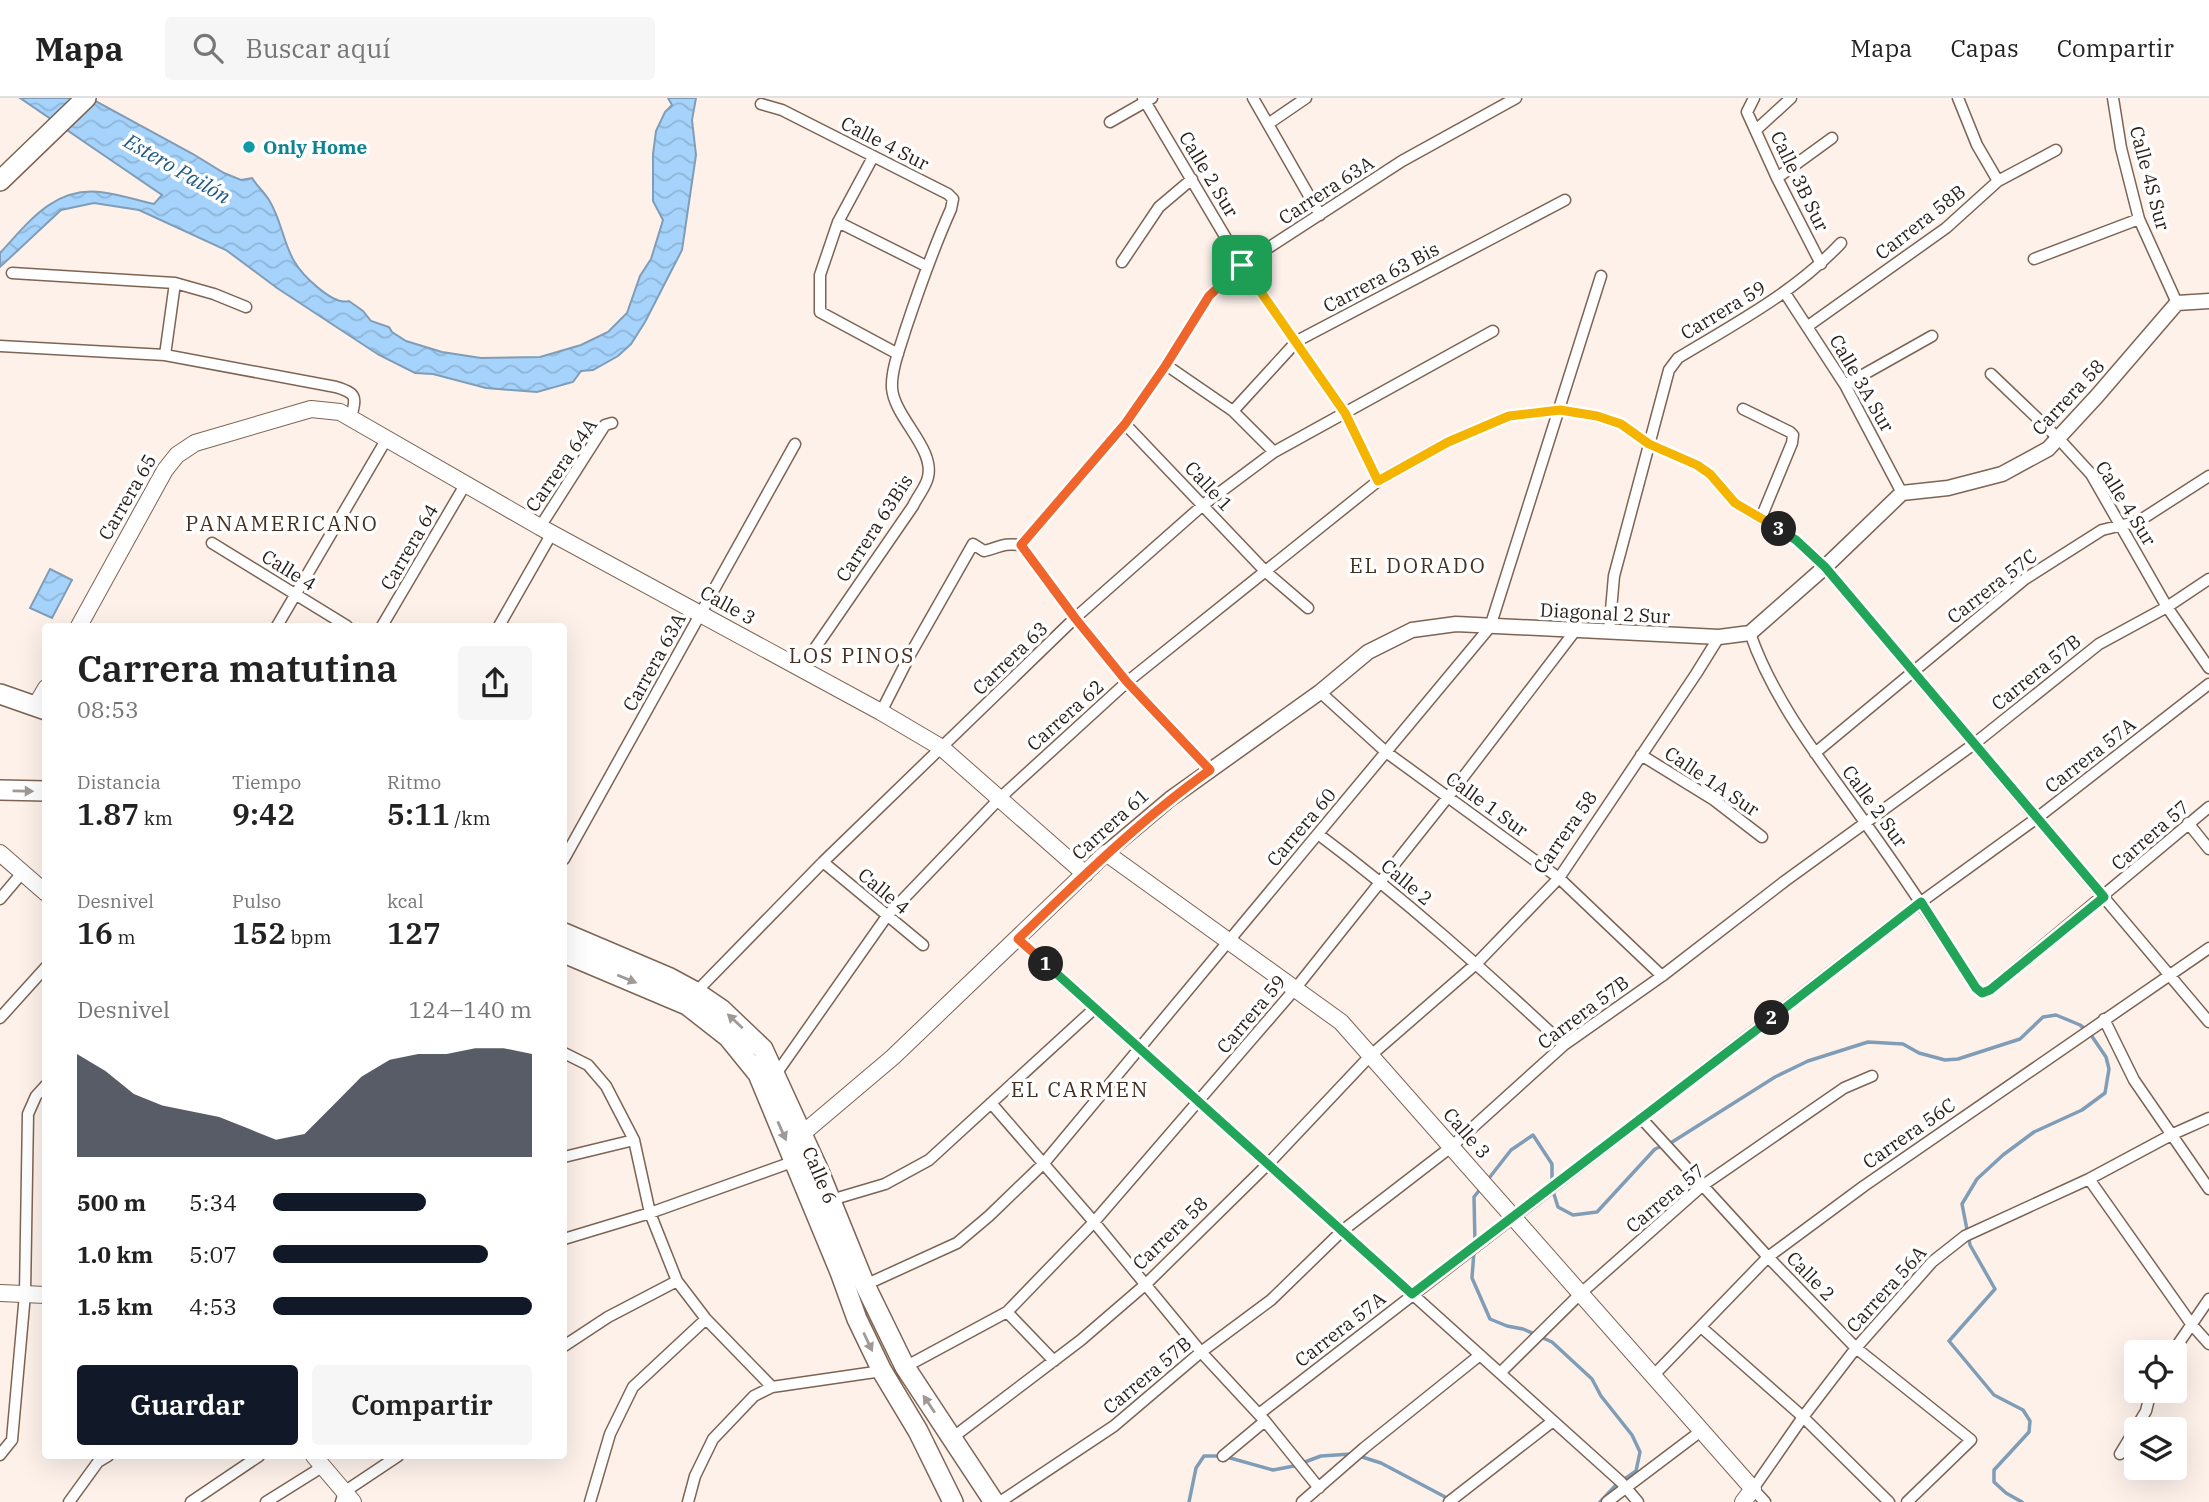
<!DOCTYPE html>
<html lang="es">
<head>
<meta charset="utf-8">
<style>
  :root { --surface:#fff; --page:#f6f6f6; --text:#222; --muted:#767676; --line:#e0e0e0; --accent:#111827 }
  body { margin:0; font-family:"IBM Plex Serif",serif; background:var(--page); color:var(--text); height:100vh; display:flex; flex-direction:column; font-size:26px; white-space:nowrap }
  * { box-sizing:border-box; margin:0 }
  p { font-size:23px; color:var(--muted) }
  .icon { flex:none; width:38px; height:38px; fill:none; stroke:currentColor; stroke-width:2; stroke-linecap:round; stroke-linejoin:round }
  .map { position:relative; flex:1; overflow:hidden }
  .panel { position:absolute; left:42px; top:525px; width:525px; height:836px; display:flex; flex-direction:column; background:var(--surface); border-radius:7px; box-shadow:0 7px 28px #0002 }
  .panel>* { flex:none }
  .tools { position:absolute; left:2124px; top:1242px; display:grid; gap:14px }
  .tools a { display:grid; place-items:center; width:63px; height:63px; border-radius:7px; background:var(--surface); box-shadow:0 7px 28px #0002; font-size:35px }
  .pin { position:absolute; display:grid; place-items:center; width:60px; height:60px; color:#fff; margin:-30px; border-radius:14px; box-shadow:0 4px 10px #0006 }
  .km { position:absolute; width:35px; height:35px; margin:-18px; border-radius:50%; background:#222; color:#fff; font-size:19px; line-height:35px; text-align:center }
  .round { display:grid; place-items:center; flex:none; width:74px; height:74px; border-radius:7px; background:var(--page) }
  .overview { display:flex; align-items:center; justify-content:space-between; height:119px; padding:0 35px }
  h1 { font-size:38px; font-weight:600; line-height:52px }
  .figures { display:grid; grid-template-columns:repeat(3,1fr); gap:10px; height:119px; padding:7px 35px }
  .figures div { display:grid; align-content:center }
  .figures b { font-size:30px; font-weight:600 }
  .figures small { font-size:19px; font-weight:400 }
  .figures p { font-size:19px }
  .chart { height:196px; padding:14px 35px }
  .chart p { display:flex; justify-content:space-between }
  .chart svg { width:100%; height:126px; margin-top:7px; fill:var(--accent); opacity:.7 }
  .button { display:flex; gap:14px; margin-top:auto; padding:14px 35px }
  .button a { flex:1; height:80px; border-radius:7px; background:var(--accent); color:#fff; font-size:28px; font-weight:600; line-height:80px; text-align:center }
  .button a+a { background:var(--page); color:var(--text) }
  ul { padding:0 35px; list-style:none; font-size:23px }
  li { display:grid; grid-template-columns:112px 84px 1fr; align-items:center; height:52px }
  li i { height:18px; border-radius:9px; background:var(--accent) }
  header { display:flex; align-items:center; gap:42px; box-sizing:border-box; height:98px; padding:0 35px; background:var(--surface); border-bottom:2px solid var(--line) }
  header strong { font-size:33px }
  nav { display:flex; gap:38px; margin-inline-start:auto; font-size:24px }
  .search { width:490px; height:63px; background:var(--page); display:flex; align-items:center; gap:18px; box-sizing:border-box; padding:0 24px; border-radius:7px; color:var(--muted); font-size:26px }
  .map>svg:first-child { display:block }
  .water { fill:url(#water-waves); stroke:#809db7; stroke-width:2 }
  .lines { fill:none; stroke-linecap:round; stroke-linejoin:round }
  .stream { stroke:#809db7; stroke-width:3.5 }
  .minor-casing { stroke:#7d6454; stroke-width:13 }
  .tertiary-casing { stroke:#7d6454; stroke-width:17 }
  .secondary-casing { stroke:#7d6454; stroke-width:18 }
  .trunk-casing { stroke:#7d6454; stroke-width:22 }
  .minor { stroke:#fff; stroke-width:10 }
  .tertiary { stroke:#fff; stroke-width:14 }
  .secondary { stroke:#fff; stroke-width:16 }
  .trunk { stroke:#fff; stroke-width:19 }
  .oneway { fill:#9f9a98 }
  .split-1-casing { stroke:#fff; stroke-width:14 }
  .split-2-casing { stroke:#fff; stroke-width:14 }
  .split-3-casing { stroke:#fff; stroke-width:14 }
  .split-4-casing { stroke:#fff; stroke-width:14 }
  .split-1 { stroke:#f0652b; stroke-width:9 }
  .split-2 { stroke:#22a559; stroke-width:9 }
  .split-3 { stroke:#22a559; stroke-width:9 }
  .split-4 { stroke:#f5b400; stroke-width:9 }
  .culture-dot { fill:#0f9aa8; stroke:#fff; stroke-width:2.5 }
  .labels { text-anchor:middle; stroke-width:7; stroke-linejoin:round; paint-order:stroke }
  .street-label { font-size:19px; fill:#291f19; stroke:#fff }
  .culture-label { font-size:19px; font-weight:bold; fill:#0d838f; stroke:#fff; text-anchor:start }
  .water-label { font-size:21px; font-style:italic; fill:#215b85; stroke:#fff }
  .neighbourhood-label { font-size:21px; letter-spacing:2px; fill:#452f21; stroke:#fff }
</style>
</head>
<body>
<header>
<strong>Mapa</strong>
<div class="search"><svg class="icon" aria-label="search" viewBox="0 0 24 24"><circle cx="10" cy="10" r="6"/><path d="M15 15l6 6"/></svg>Buscar aquí</div>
<nav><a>Mapa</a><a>Capas</a><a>Compartir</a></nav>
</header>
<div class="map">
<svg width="2209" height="1404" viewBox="0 0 2209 1404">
  <defs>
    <pattern id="water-waves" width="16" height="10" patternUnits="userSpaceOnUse" patternTransform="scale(1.75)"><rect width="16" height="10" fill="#a5d3fb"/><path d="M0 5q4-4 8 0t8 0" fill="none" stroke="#8eb5d7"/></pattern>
  </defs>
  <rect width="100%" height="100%" fill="#fdf1ea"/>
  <path class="water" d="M 20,0 L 90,0 L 193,56 L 224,75 L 241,82 L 252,80 C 257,88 264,94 269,102 C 281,121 283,144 294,163 C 302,177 333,208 349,203 L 363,213 L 371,223 L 389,229 L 392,234 L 406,243 L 442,254 L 481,260 L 540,259 L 581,247 L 608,234 L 627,215 L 640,178 L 651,161 L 663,122 L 653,103 L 653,56 L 656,33 L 665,14 L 672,7 L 668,0 L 696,0 L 692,22 L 696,57 L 682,152 L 645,224 L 631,246 L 618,258 L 593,272 L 581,273 L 573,284 L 537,294 L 486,290 L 433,276 L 415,275 L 379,257 L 277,190 L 226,152 L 139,112 L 94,105 L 61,112 L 0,169 L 0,155 C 28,125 53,89 100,94 C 118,96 136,102 154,106 L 162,97 Z
    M 50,471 L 72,482 L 52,520 L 30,510 Z"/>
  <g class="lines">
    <path class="stream" d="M 1669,1046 L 1775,979 L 1808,963 L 1868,944 L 1903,946 L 1919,955 L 1945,962 L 1958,961 L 2020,941 L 2043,919 L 2056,917 L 2080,927 L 2089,934 L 2106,959 L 2109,971 L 2105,995 L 2082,1012 L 2034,1034 L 2003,1057 L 1977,1081 L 1962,1106 L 1970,1147 L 1995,1191 L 1949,1243 L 1994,1297 L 2023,1312 L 2030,1323 L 2029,1334 L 1994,1372 L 1994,1384 L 2006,1395 L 2022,1404
      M 1486,1084 L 1511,1052 L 1533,1037 L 1552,1066 L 1552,1090 L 1558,1109 L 1573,1117 L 1597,1114 L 1655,1051 L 1662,1048
      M 1475,1146 L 1474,1099 L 1481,1090
      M 1474,1153 L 1472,1180 L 1490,1221 L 1507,1228 L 1523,1231 L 1552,1244 L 1592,1281 L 1601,1298 L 1632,1337 L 1640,1354 L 1636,1373 L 1616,1387 L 1600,1404
      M 1359,1358 L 1381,1365 L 1449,1401
      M 1189,1404 L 1196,1370 L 1204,1358 L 1223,1358 L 1273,1372 L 1294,1368 L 1321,1358 L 1351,1356"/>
    <defs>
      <path id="minor" d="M 1143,0 L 1242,167 L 1345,315 L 1378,383
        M 1253,0 L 1320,117
        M 1754,0 L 1747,14 L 1777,80 L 1821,166
        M 1958,0 L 1977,47 L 1998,83
        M 2113,0 L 2121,50 L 2139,121 L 2177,205
        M 761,6 L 782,12 L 948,96 L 953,101 L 951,111 C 933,151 919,191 905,233 C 900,250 891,272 892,290 C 894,319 935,350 928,379 C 926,389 917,399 913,408 L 800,572
        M 1110,24 L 1152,0
        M 1268,26 L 1306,0
        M 1756,32 L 1791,0
        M 873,59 L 838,124 L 820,177 L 820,214 L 898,256
        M 1777,80 L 1832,40
        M 838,124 L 926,168
        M 2034,161 L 2139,121
        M 1122,164 L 1159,109 L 1192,81
        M 12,175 L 175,185 L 214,196 L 246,209
        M 1785,195 L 1845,287 L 1902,395
        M 1808,228 L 1946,130 L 1998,83 L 2056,52
        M 0,248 L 165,257 L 336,289 C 358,296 356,299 351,320
        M 165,257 L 175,185
        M 1166,267 L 1233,313 L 1274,354
        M 1991,276 L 2058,340 L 2091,376 L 2167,509 L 2209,570
        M 1845,287 L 1932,238
        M 1743,311 L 1790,334 L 1793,337 L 1792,345 L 1761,420
        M 1233,313 L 1297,243 L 1565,102
        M 1125,326 L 1266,474 L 1308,510
        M 540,429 L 605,327 L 612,325
        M 212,445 L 347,528
        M 1021,447 L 1125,326 L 1166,267 L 1209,198 L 1242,167 L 1402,63 L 1516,0
        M 1021,447 L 1075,520 L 1127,584 L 1210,672
        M 277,528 L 386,342
        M 382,528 L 465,387
        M 499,528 L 552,435
        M 1609,535 L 1614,478 L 1669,272 L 1678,260 C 1736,225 1795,194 1841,145
        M 1750,535 C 1774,605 1824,666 1866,726 C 1905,780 1941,835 1976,890 L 1982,895 L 1990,892 L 2209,709
        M 1320,594 L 1386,654 L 1559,780 L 1662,878
        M 881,614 L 911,555 L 973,446 L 984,453 C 1002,449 1000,445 1021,447
        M 1815,655 L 2025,481 L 2102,432 L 2139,423 L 2209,378
        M 1641,657 L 1714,702 L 1762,739
        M 2188,725 L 2209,751
        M 1318,736 C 1405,801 1485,873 1564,947
        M 564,761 L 795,346
        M 823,764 L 923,847
        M 0,801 L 22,775
        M 1018,841 L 1621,1384 L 1638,1404
        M 696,894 L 823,764 L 1075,520 L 1203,407 L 1274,354 L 1493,233
        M 0,920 L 46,869
        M 2104,921 L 2134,982 L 2209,1091
        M 564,955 L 588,967 L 606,988 L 634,1042 L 650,1115 L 677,1183 L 706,1221 L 772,1289
        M 776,976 L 887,818 L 1001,699 L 1127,584 L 1378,383 L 1448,344 L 1509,318 L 1561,312 L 1596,318 L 1621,326 L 1649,346 L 1697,367 L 1710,376 L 1735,405 L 1796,442 L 1825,469 L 2209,924
        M 991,1005 L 1094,1124 L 1201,1254 L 1265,1323 L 1319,1390
        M 1642,1021 L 1768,1159 L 1856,1250 L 1971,1342 L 1907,1404
        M 564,1059 L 634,1042
        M 2089,1081 L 2192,1227 L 2209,1246
        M 831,1102 L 885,1086 L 929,1062 L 1095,910
        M 564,1141 L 650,1115 L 795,1063
        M 865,1187 L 957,1145 L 989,1118 L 1044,1065 L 1490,529 L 1601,178
        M 1007,1214 L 1054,1263
        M 1701,1229 L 1803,1319 L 1889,1404
        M 564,1248 L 608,1219 L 677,1183
        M 2172,1255 L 2209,1201
        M 905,1269 L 1007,1214 L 1094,1124 L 1295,891 L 1448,699 L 1575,533
        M 1500,1275 L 1580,1196 L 1702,1088 L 1844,990 L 1872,978
        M 1653,1278 L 1768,1159 L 1864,1088 L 2209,850
        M 1259,1316 L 1921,804 L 2037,720 L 2209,586
        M 952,1340 L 1081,1242 L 1146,1186 L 1268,1066 L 1370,958 L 1477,865 L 1559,780 L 1696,576 L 1719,539
        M 2120,1356 L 2146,1313 L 2151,1293
        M 0,1357 L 12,1342 L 25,1196 L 28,1016 L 36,998 L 46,987
        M 1223,1358 L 1265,1323
        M 69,1404 L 98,1364 L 108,1358
        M 191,1404 L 259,1358
        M 266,1404 L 322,1369
        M 341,1404 L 344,1394 L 398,1358
        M 590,1404 L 610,1336 L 633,1289 L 706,1221
        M 688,1404 L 695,1378 L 713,1341 L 754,1298 L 772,1289 L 882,1273
        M 1000,1404 L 1114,1328 L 1201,1254 L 1271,1202 L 1342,1133 L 1451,1049 L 1564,947 L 1662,878 L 1785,783 L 1974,646 L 2099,546 L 2167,509 L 2209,481
        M 1302,1404 L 1364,1350 L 1480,1257
        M 1449,1404 L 1553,1323
        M 1607,1404 L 1701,1333
        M 1765,1404 L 1753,1391 L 1803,1319 L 1856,1250 L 1932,1164 L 1965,1138 L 2089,1081 L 2173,1036 L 2209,1020"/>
      <path id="tertiary" d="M 1106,755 L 1170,701 L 1320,594 L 1368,554 L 1412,532 L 1456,526 L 1719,539 L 1750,535 L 1825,469 L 1902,395 L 1948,390 L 2002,376 L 2048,351 L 2097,298 L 2177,205 L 2209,203"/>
      <path id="secondary" d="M 79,528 L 165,372 L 177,357 L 195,345 L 311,311 L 340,314 L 540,429 L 881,614 L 942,650 L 1085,776
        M 36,607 L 46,590
        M 0,755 L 46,795
        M 802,1036 L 893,959 L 1106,755 L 1341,924 L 1753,1391 L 1743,1404
        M 0,1195 L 46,1197
        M 314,1358 L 353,1404"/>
      <path id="trunk" d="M 0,83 L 86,0
        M 0,596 L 46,612
        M 0,692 L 46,693
        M 564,835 L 670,880 L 696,894 L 721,911 L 763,951 L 818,1071 L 865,1187 L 905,1269 L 994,1404
        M 564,855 L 687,907 L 728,939 L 758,976 L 840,1174 L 857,1221 L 882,1273 L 918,1333 L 953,1404"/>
    </defs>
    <use href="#minor" class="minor-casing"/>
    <use href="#tertiary" class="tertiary-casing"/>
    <use href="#secondary" class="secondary-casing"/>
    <use href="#trunk" class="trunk-casing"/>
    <use href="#minor" class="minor"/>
    <use href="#tertiary" class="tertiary"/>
    <use href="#secondary" class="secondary"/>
    <use href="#trunk" class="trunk"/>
  </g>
  <defs><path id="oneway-solid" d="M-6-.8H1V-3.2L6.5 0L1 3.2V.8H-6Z" transform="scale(1.75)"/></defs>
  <g class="oneway">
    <use href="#oneway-solid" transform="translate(23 693) rotate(1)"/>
    <use href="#oneway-solid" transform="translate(627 881) rotate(22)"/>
    <use href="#oneway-solid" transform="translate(735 923) rotate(-137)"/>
    <use href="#oneway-solid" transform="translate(782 1033) rotate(66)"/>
    <use href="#oneway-solid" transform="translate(868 1244) rotate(65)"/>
    <use href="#oneway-solid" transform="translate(929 1306) rotate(-124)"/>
  </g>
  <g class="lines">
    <defs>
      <path id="split-1" d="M 1046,866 L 1018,841 C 1080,781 1140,722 1210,672 L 1127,584 L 1075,520 L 1021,447 L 1125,326 L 1166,267 L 1209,198 L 1242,167"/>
      <path id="split-2" d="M 1046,866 L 1412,1196 L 1772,920"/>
      <path id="split-3" d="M 1772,920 L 1921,804 L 1976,890 L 1982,895 L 1990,892 L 2104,799 L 1825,469 L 1796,442 L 1779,431"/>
      <path id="split-4" d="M 1242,167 L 1345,315 L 1378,383 L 1448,344 L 1509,318 L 1560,312 L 1597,318 L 1621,326 L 1649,346 L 1697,367 L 1710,376 L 1735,405 L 1779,431"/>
    </defs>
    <use href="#split-1" class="split-1-casing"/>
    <use href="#split-2" class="split-2-casing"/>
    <use href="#split-3" class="split-3-casing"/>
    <use href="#split-4" class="split-4-casing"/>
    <use href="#split-1" class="split-1"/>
    <use href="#split-2" class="split-2"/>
    <use href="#split-3" class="split-3"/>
    <use href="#split-4" class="split-4"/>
  </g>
  <circle class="culture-dot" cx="249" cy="49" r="7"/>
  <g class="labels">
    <g class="street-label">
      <text transform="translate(885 45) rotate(27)" y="7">Calle 4 Sur</text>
      <text transform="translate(1209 76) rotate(59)" y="7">Calle 2 Sur</text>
      <text transform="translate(2150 80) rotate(75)" y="7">Calle 4S Sur</text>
      <text transform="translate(1800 83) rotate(64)" y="7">Calle 3B Sur</text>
      <text transform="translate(1326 92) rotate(-33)" y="7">Carrera 63A</text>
      <text transform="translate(1920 124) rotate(-38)" y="7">Carrera 58B</text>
      <text transform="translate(1381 179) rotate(-28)" y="7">Carrera 63 Bis</text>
      <text transform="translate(1723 212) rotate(-31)" y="7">Carrera 59</text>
      <text transform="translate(1862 285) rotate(60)" y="7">Calle 3A Sur</text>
      <text transform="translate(2068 299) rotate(-47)" y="7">Carrera 58</text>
      <text transform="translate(561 367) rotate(-55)" y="7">Carrera 64A</text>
      <text transform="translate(1209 388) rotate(47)" y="7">Calle 1</text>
      <text transform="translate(127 399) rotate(-60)" y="7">Carrera 65</text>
      <text transform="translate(2126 405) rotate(58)" y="7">Calle 4 Sur</text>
      <text transform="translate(874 430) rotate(-57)" y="7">Carrera 63Bis</text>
      <text transform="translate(409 449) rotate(-60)" y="7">Carrera 64</text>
      <text transform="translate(289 472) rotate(32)" y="7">Calle 4</text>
      <text transform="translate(1992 488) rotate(-38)" y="7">Carrera 57C</text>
      <text transform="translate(728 507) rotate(29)" y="7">Calle 3</text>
      <text transform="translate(1605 515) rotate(3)" y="7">Diagonal 2 Sur</text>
      <text transform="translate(1010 560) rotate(-44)" y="7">Carrera 63</text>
      <text transform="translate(654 564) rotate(-61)" y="7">Carrera 63A</text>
      <text transform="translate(2036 574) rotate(-39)" y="7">Carrera 57B</text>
      <text transform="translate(1065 617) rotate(-42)" y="7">Carrera 62</text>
      <text transform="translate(2090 657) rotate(-38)" y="7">Carrera 57A</text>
      <text transform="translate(1712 683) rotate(34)" y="7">Calle 1A Sur</text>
      <text transform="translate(1487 706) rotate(36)" y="7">Calle 1 Sur</text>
      <text transform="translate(1875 708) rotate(54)" y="7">Calle 2 Sur</text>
      <text transform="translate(1110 726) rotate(-42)" y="7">Carrera 61</text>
      <text transform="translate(1301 729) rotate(-50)" y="7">Carrera 60</text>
      <text transform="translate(1565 734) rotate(-55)" y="7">Carrera 58</text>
      <text transform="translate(2150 737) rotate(-41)" y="7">Carrera 57</text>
      <text transform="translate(1407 784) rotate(40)" y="7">Calle 2</text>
      <text transform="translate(884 793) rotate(40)" y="7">Calle 4</text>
      <text transform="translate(1583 914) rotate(-37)" y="7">Carrera 57B</text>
      <text transform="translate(1251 916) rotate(-50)" y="7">Carrera 59</text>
      <text transform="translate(1467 1035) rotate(49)" y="7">Calle 3</text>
      <text transform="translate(1909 1035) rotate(-35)" y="7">Carrera 56C</text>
      <text transform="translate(820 1077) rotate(67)" y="7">Calle 6</text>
      <text transform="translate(1665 1100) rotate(-40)" y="7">Carrera 57</text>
      <text transform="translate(1170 1135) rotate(-44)" y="7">Carrera 58</text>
      <text transform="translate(1811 1178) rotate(46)" y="7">Calle 2</text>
      <text transform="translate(1886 1191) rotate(-48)" y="7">Carrera 56A</text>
      <text transform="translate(1340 1231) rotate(-38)" y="7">Carrera 57A</text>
      <text transform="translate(1147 1277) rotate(-40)" y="7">Carrera 57B</text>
    </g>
    <g class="culture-label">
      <text x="263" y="56">Only Home</text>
    </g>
    <g class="water-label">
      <text transform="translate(177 71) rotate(30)" y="7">Estero Pailón</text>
    </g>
    <g class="neighbourhood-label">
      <text x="282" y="433">PANAMERICANO</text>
      <text x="1418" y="475">EL DORADO</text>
      <text x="852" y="565">LOS PINOS</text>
      <text x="1080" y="999">EL CARMEN</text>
    </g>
  </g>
</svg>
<div class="tools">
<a><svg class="icon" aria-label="locate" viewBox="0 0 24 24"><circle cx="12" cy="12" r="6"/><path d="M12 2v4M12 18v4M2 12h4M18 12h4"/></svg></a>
<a><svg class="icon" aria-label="layers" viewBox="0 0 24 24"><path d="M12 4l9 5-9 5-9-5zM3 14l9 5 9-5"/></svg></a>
</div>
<div class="pin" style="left:1242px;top:167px;background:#1e9e55"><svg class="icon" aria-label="arrive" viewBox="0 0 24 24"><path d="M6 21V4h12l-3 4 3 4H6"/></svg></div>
<b class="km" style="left:1046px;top:866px">1</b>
<b class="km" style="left:1772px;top:920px">2</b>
<b class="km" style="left:1779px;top:431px">3</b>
<section class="panel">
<div class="overview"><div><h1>Carrera matutina</h1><p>08:53</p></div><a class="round"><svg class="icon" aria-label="share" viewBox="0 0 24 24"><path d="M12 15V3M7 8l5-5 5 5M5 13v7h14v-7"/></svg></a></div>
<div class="figures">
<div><p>Distancia</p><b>1.87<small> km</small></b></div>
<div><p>Tiempo</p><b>9:42</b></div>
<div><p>Ritmo</p><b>5:11<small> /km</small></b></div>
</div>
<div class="figures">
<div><p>Desnivel</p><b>16<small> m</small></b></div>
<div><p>Pulso</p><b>152<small> bpm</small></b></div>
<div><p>kcal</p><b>127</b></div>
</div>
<div class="chart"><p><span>Desnivel</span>124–140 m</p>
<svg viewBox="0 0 160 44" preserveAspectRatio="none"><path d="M0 44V8L10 14L20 22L30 26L40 28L50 30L60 34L70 38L80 36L90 26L100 16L110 10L120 8L130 8L140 6L150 6L160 8V44z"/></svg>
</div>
<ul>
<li><b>500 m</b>5:34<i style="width:59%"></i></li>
<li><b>1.0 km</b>5:07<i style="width:83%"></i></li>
<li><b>1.5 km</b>4:53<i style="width:100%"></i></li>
</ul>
<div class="button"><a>Guardar</a><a>Compartir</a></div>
</section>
</div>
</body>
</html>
